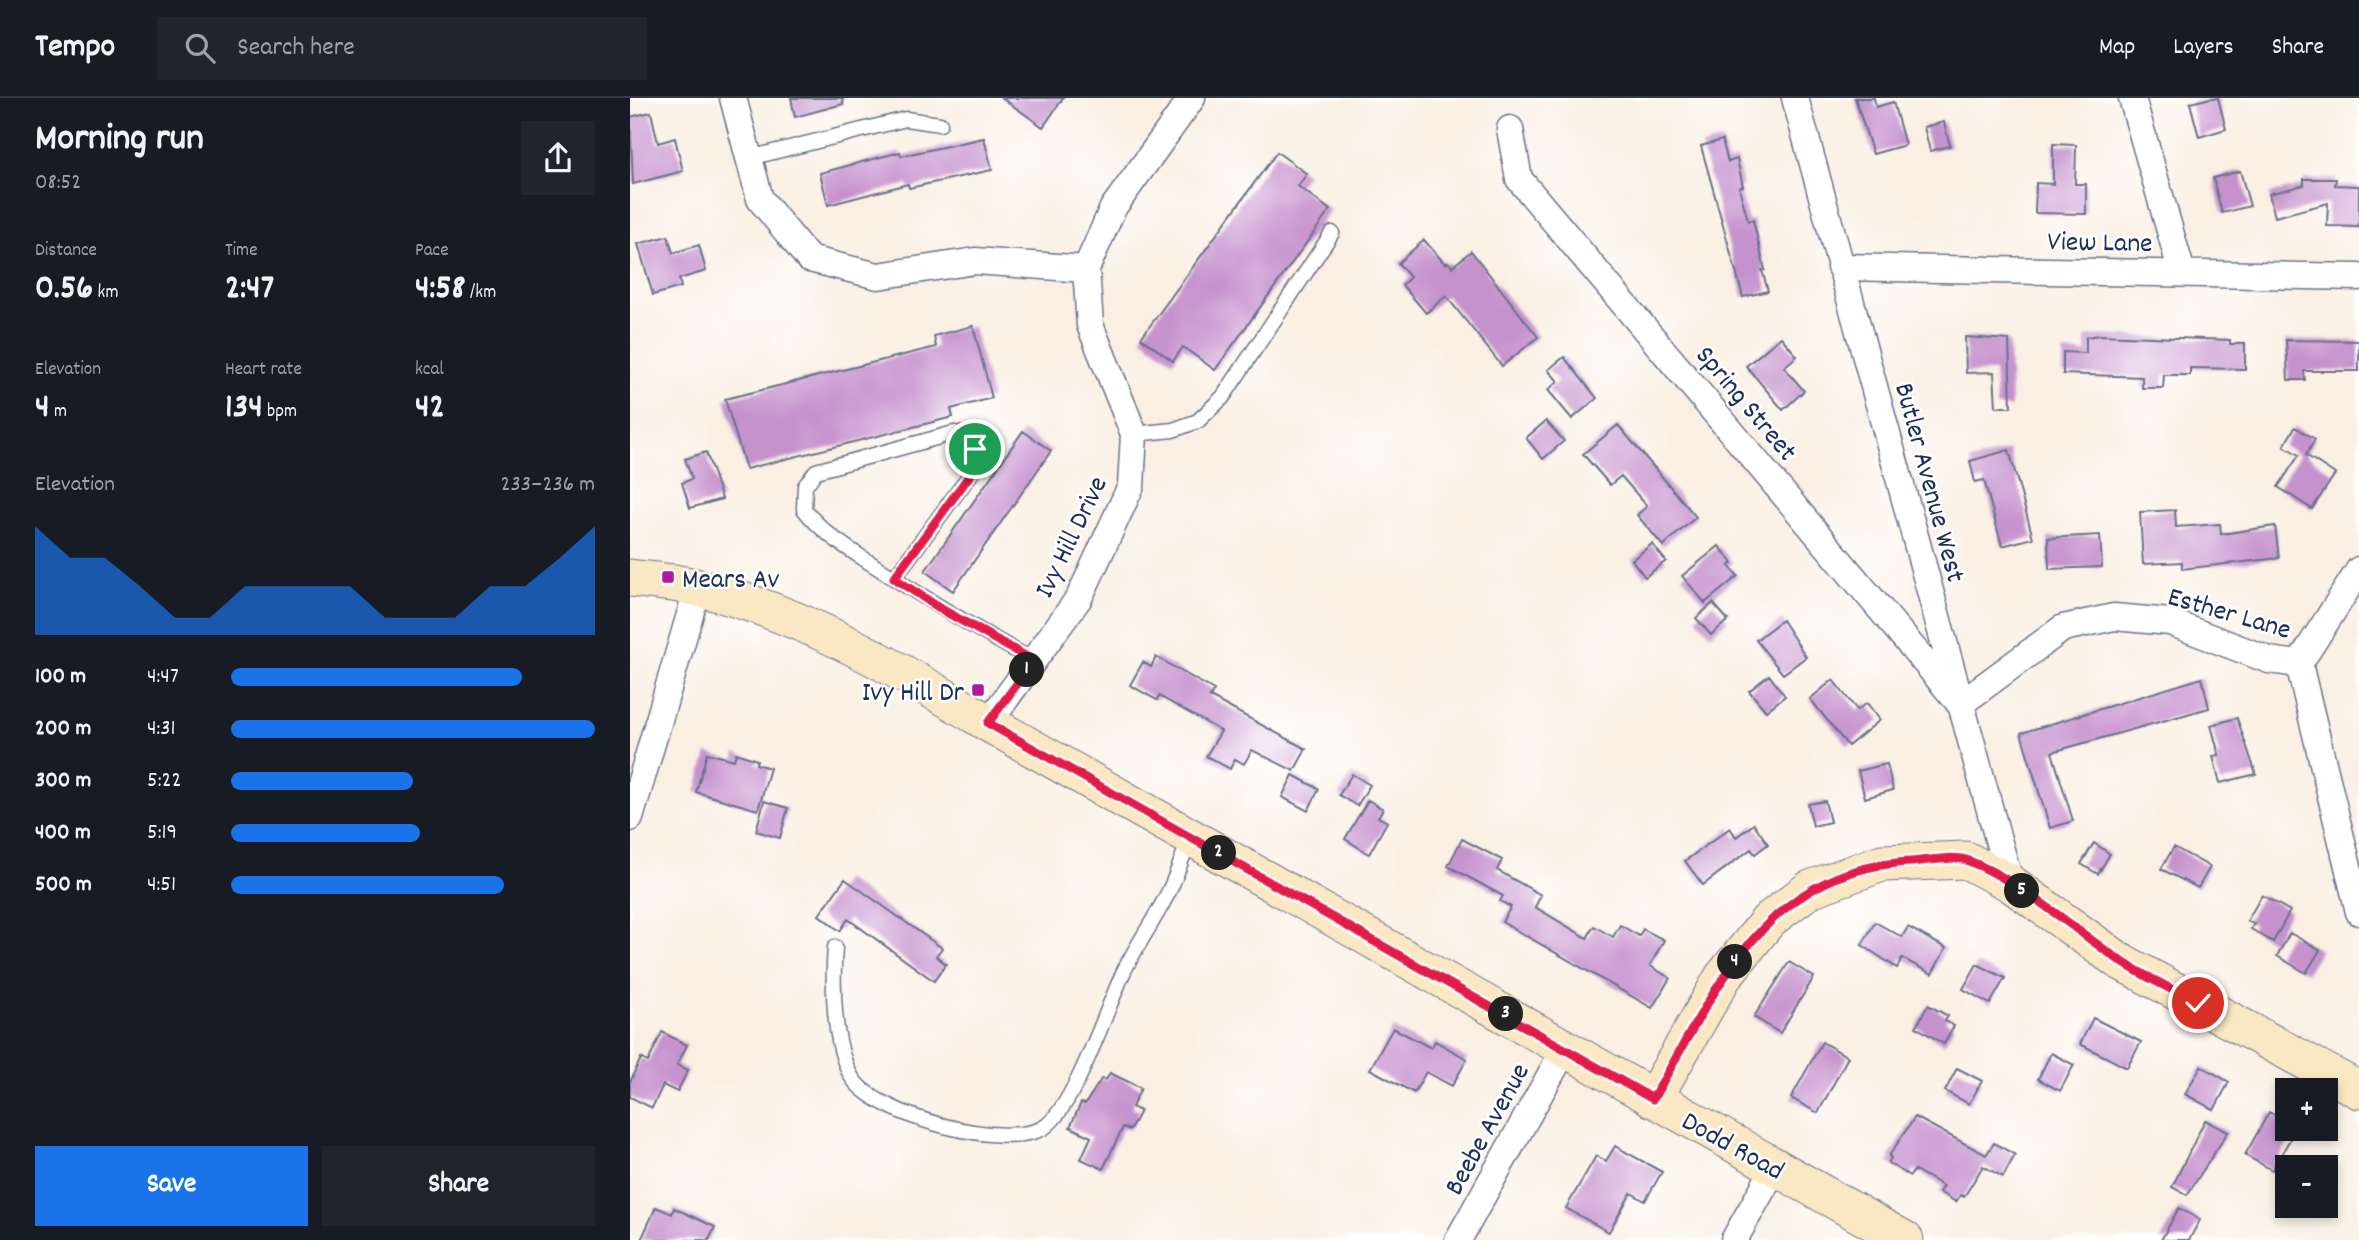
<!DOCTYPE html>
<html lang="en">
<head>
<meta charset="utf-8">
<style>
  :root { --surface:#171b24; --page:#20242c; --text:#f1f3f6; --muted:#9ea1a6; --line:#363941; --accent:#1a73e8 }
  body { margin:0; font-family:Dekko,sans-serif; background:var(--page); color:var(--text); height:100vh; display:flex; flex-direction:column; font-size:26px; white-space:nowrap }
  * { box-sizing:border-box; margin:0 }
  p { font-size:23px; color:var(--muted) }
  .icon { flex:none; width:38px; height:38px; fill:none; stroke:currentColor; stroke-width:2; stroke-linecap:round; stroke-linejoin:round }
  .map { position:relative; flex:1; overflow:hidden }
  .sheet { display:flex; flex-direction:column; background:var(--surface); width:630px }
  .sheet>* { flex:none }
  .controls { position:absolute; left:1645px; top:980px; display:grid; gap:14px }
  .controls a { display:grid; place-items:center; width:63px; height:63px; border-radius:0px; background:var(--surface); box-shadow:0 4px 10px #0003; font-size:35px }
  .pin { position:absolute; display:grid; place-items:center; width:60px; height:60px; color:#fff; margin:-30px; border:4px solid #fff; border-radius:50%; box-shadow:0 2px 7px #0007 }
  .km { position:absolute; width:35px; height:35px; margin:-18px; border-radius:50%; background:#222; color:#fff; font-size:19px; line-height:35px; text-align:center }
  .round { display:grid; place-items:center; flex:none; width:74px; height:74px; border-radius:0px; background:var(--page) }
  .head { display:flex; align-items:center; justify-content:space-between; height:119px; padding:0 35px }
  h1 { font-size:38px; font-weight:700; line-height:52px }
  .stats { display:grid; grid-template-columns:repeat(3,1fr); gap:10px; height:119px; padding:7px 35px }
  .stats div { display:grid; align-content:center }
  .stats b { font-size:35px; font-weight:700 }
  .stats small { font-size:19px; font-weight:400 }
  .stats p { font-size:19px }
  .chart { height:196px; padding:14px 35px }
  .chart p { display:flex; justify-content:space-between }
  .chart svg { width:100%; height:126px; margin-top:7px; fill:var(--accent); opacity:.7 }
  .primary-button { display:flex; gap:14px; margin-top:auto; padding:14px 35px }
  .primary-button a { flex:1; height:80px; border-radius:0px; background:var(--accent); color:#fff; font-size:28px; font-weight:700; line-height:80px; text-align:center }
  .primary-button a+a { background:var(--page); color:var(--text) }
  ul { padding:0 35px; list-style:none; font-size:23px }
  li { display:grid; grid-template-columns:112px 84px 1fr; align-items:center; height:52px }
  li i { height:18px; border-radius:9px; background:var(--accent) }
  header { display:flex; align-items:center; gap:42px; box-sizing:border-box; height:98px; padding:0 35px; background:var(--surface); border-bottom:2px solid var(--line) }
  header strong { font-size:33px }
  nav { display:flex; gap:38px; margin-inline-start:auto; font-size:24px }
  .search { width:490px; height:63px; background:var(--page); display:flex; align-items:center; gap:18px; box-sizing:border-box; padding:0 24px; border-radius:0px; color:var(--muted); font-size:26px }
  main { display:flex; flex:1; min-height:0 }
  .map>svg:first-child { display:block }
  .building { fill:#c692ce }
  .lines { fill:none; stroke-linecap:round; stroke-linejoin:round }
  .lane-casing { stroke:#69728c; stroke-width:17 }
  .street-casing { stroke:#69728c; stroke-width:29 }
  .secondary-casing { stroke:#69728c; stroke-width:39 }
  .lane { stroke:#fff; stroke-width:14 }
  .street { stroke:#fff; stroke-width:26 }
  .secondary { stroke:#fae7c3; stroke-width:37 }
  .route-casing { stroke:#fff; stroke-width:14 }
  .route { stroke:#e11d48; stroke-width:9 }
  .poi-dot { fill:#b5179e; stroke:#fff; stroke-width:2.5 }
  .labels { text-anchor:middle; stroke-width:5; stroke-linejoin:round; paint-order:stroke }
  .street-label { font-size:28px; fill:#1b2f5e; stroke:#fff }
  .poi-label { font-size:28px; fill:#1b2f5e; stroke:#fff; text-anchor:start }
</style>
</head>
<body>
<header>
<strong>Tempo</strong>
<div class="search"><svg class="icon" aria-label="search" viewBox="0 0 24 24"><circle cx="10" cy="10" r="6"/><path d="M15 15l6 6"/></svg>Search here</div>
<nav><a>Map</a><a>Layers</a><a>Share</a></nav>
</header>
<main>
<section class="sheet">
<div class="head"><div><h1>Morning run</h1><p>08:52</p></div><a class="round"><svg class="icon" aria-label="share" viewBox="0 0 24 24"><path d="M12 15V3M7 8l5-5 5 5M5 13v7h14v-7"/></svg></a></div>
<div class="stats">
<div><p>Distance</p><b>0.56<small> km</small></b></div>
<div><p>Time</p><b>2:47</b></div>
<div><p>Pace</p><b>4:58<small> /km</small></b></div>
</div>
<div class="stats">
<div><p>Elevation</p><b>4<small> m</small></b></div>
<div><p>Heart rate</p><b>134<small> bpm</small></b></div>
<div><p>kcal</p><b>42</b></div>
</div>
<div class="chart"><p><span>Elevation</span>233–236 m</p>
<svg viewBox="0 0 160 44" preserveAspectRatio="none"><path d="M0 44V6L10 17L20 17L30 27L40 38L50 38L60 27L70 27L80 27L90 27L100 38L110 38L120 38L130 27L140 27L150 17L160 6V44z"/></svg>
</div>
<ul>
<li><b>100 m</b>4:47<i style="width:80%"></i></li>
<li><b>200 m</b>4:31<i style="width:100%"></i></li>
<li><b>300 m</b>5:22<i style="width:50%"></i></li>
<li><b>400 m</b>5:19<i style="width:52%"></i></li>
<li><b>500 m</b>4:51<i style="width:75%"></i></li>
</ul>
<div class="primary-button"><a>Save</a><a>Share</a></div>
</section>
<div class="map">
<svg width="1729" height="1142" viewBox="0 0 1729 1142">
  <rect width="100%" height="100%" fill="#fff"/>
  <filter id="ink" filterUnits="userSpaceOnUse"><feTurbulence type="fractalNoise" baseFrequency=".0143" numOctaves="2"/><feDisplacementMap in="SourceGraphic" scale="14" xChannelSelector="R" yChannelSelector="G"/><feConvolveMatrix kernelMatrix="1 2 1 2 8 2 1 2 1" color-interpolation-filters="sRGB"/></filter>
  <filter id="wash" filterUnits="userSpaceOnUse"><feTurbulence type="fractalNoise" baseFrequency=".00686" numOctaves="4" result="noise"/><feDisplacementMap in="SourceGraphic" scale="28" xChannelSelector="R" yChannelSelector="G"/><feGaussianBlur stdDeviation="1.57" result="paint"/><feColorMatrix in="noise" values="0 0 0 0 0 0 0 0 0 0 0 0 0 0 0 0 0 1.4 0 .05"/><feComposite in="paint" operator="in"/></filter>
  <g filter="url(#wash)">
    <rect width="100%" height="100%" fill="#faefe2"/>
    <g id="blocks">
      <path class="building" d="M 161,0 L 213,0 L 213,6 L 165,19 Z
        M 372,0 L 433,0 L 413,29 Z
        M 1225,0 L 1244,0 L 1246,9 L 1263,4 L 1275,47 L 1243,56 Z
        M 1581,0 L 1588,0 L 1596,31 L 1569,39 L 1560,5 Z
        M 21,14 L 28,45 L 45,40 L 53,73 L 3,86 L 0,19 Z
        M 1314,24 L 1320,48 L 1300,53 L 1294,29 Z
        M 354,40 L 362,72 L 279,90 L 278,86 L 198,107 L 190,75 L 270,54 L 271,58 Z
        M 1092,42 L 1098,64 L 1107,61 L 1113,88 L 1109,89 L 1118,123 L 1123,122 L 1135,172 L 1132,172 L 1138,193 L 1113,199 L 1071,48 Z
        M 1423,46 L 1446,47 L 1445,86 L 1456,86 L 1456,116 L 1405,115 L 1406,85 L 1423,86 Z
        M 647,54 L 677,76 L 668,88 L 700,112 L 585,272 L 553,249 L 543,263 L 511,240 Z
        M 1610,73 L 1620,108 L 1592,115 L 1583,80 Z
        M 1674,81 L 1706,81 L 1705,87 L 1729,88 L 1729,129 L 1697,128 L 1698,105 L 1645,119 L 1639,96 L 1674,87 Z
        M 38,138 L 43,155 L 69,147 L 76,173 L 49,181 L 51,189 L 23,197 L 8,146 Z
        M 794,142 L 815,166 L 818,164 L 822,169 L 841,153 L 908,239 L 872,268 L 816,198 L 796,215 L 772,187 L 780,179 L 768,165 Z
        M 343,228 L 362,300 L 321,311 L 323,319 L 116,371 L 95,301 L 306,249 L 304,238 Z
        M 1469,237 L 1600,242 L 1600,246 L 1615,246 L 1615,271 L 1560,270 L 1560,277 L 1534,277 L 1533,290 L 1512,290 L 1512,279 L 1433,276 L 1433,254 L 1456,255 L 1456,239 Z
        M 1151,239 L 1167,258 L 1154,269 L 1174,293 L 1153,312 L 1116,268 Z
        M 1335,239 L 1379,242 L 1381,309 L 1366,309 L 1364,274 L 1336,275 Z
        M 1656,242 L 1729,243 L 1729,273 L 1674,273 L 1675,282 L 1658,282 Z
        M 934,259 L 967,300 L 942,321 L 918,292 L 928,283 L 918,272 Z
        M 916,323 L 934,343 L 913,361 L 896,340 Z
        M 988,327 L 1066,419 L 1033,448 L 1007,417 L 1017,408 L 991,378 L 980,387 L 953,356 Z
        M 1665,329 L 1685,341 L 1676,357 L 1705,376 L 1682,411 L 1648,389 L 1669,357 L 1654,348 Z
        M 393,333 L 421,353 L 323,493 L 295,473 Z
        M 1379,352 L 1403,440 L 1372,448 L 1354,382 L 1345,384 L 1340,363 Z
        M 76,354 L 92,401 L 60,410 L 52,385 L 62,381 L 55,361 Z
        M 1545,412 L 1546,429 L 1590,426 L 1591,436 L 1645,428 L 1649,460 L 1552,471 L 1552,464 L 1513,466 L 1510,414 Z
        M 1470,437 L 1472,469 L 1419,471 L 1418,440 Z
        M 1022,446 L 1036,463 L 1015,479 L 1002,462 Z
        M 1089,448 L 1103,465 L 1099,468 L 1108,478 L 1075,505 L 1052,478 Z
        M 1083,505 L 1098,522 L 1081,537 L 1066,520 Z
        M 1152,522 L 1176,559 L 1153,576 L 1126,542 Z
        M 526,559 L 584,592 L 580,599 L 676,651 L 664,673 L 622,652 L 614,666 L 605,661 L 600,671 L 576,658 L 591,633 L 529,598 L 527,602 L 500,587 L 513,564 L 521,569 Z
        M 1139,577 L 1155,598 L 1136,613 L 1119,593 Z
        M 1572,580 L 1579,610 L 1422,654 L 1443,723 L 1420,730 L 1391,635 Z
        M 1203,582 L 1227,612 L 1237,605 L 1250,622 L 1218,648 L 1180,601 Z
        M 1607,620 L 1626,676 L 1590,685 L 1583,658 L 1589,657 L 1581,627 Z
        M 77,655 L 104,662 L 106,655 L 127,662 L 126,666 L 140,670 L 128,712 L 66,694 Z
        M 1257,666 L 1263,692 L 1235,700 L 1228,673 Z
        M 722,676 L 740,687 L 727,708 L 709,697 Z
        M 663,677 L 689,691 L 678,713 L 652,699 Z
        M 738,702 L 753,711 L 748,719 L 757,724 L 739,756 L 715,741 Z
        M 134,703 L 158,710 L 150,740 L 126,733 Z
        M 1195,703 L 1200,724 L 1183,728 L 1178,706 Z
        M 1124,726 L 1138,746 L 1125,756 L 1121,751 L 1073,787 L 1055,763 L 1100,730 L 1106,739 Z
        M 832,741 L 872,762 L 867,772 L 911,797 L 905,809 L 957,840 L 964,828 L 983,839 L 990,827 L 1009,838 L 1013,831 L 1034,842 L 1020,868 L 1040,880 L 1022,910 L 872,824 L 881,809 L 870,803 L 873,798 L 818,768 Z
        M 1464,745 L 1480,756 L 1468,776 L 1451,766 Z
        M 1544,749 L 1580,769 L 1568,790 L 1531,771 Z
        M 215,781 L 312,850 L 306,858 L 316,866 L 304,883 L 218,821 L 210,833 L 189,817 Z
        M 1632,797 L 1660,813 L 1643,844 L 1621,831 L 1624,826 L 1617,823 Z
        M 1245,824 L 1272,839 L 1278,829 L 1316,850 L 1302,876 L 1272,860 L 1267,870 L 1232,847 Z
        M 1660,835 L 1690,852 L 1676,875 L 1647,858 Z
        M 1159,864 L 1184,879 L 1150,935 L 1124,919 Z
        M 1347,866 L 1375,880 L 1360,906 L 1333,891 Z
        M 1298,907 L 1318,918 L 1315,923 L 1324,928 L 1314,946 L 1286,929 Z
        M 1463,920 L 1511,944 L 1497,970 L 1450,946 Z
        M 763,930 L 801,950 L 805,943 L 837,961 L 822,988 L 796,974 L 784,995 L 740,971 Z
        M 32,934 L 57,947 L 47,967 L 58,972 L 47,994 L 33,987 L 22,1010 L 0,999 L 0,984 L 11,960 L 18,964 Z
        M 1192,944 L 1218,959 L 1188,1015 L 1161,1000 Z
        M 1421,955 L 1444,967 L 1430,993 L 1408,981 Z
        M 1571,968 L 1599,984 L 1584,1012 L 1555,996 Z
        M 1327,970 L 1352,983 L 1339,1006 L 1315,993 Z
        M 480,975 L 511,990 L 502,1009 L 510,1013 L 500,1032 L 493,1029 L 473,1071 L 451,1061 L 461,1039 L 440,1029 L 451,1005 L 455,1006 L 472,980 L 476,982 Z
        M 1639,1014 L 1657,1024 L 1657,1031 L 1666,1031 L 1642,1072 L 1615,1057 Z
        M 1285,1019 L 1356,1057 L 1364,1045 L 1385,1057 L 1373,1079 L 1353,1068 L 1334,1099 L 1330,1097 L 1326,1104 L 1309,1094 L 1313,1088 L 1285,1072 L 1280,1078 L 1258,1065 L 1261,1060 L 1259,1058 Z
        M 1575,1022 L 1598,1034 L 1557,1097 L 1542,1089 Z
        M 985,1048 L 1032,1074 L 1015,1103 L 1001,1095 L 979,1134 L 936,1110 L 966,1058 L 976,1063 Z
        M 26,1109 L 42,1116 L 44,1110 L 85,1129 L 79,1142 L 11,1142 Z
        M 1549,1110 L 1570,1122 L 1559,1142 L 1531,1142 Z"/>
    </g>
  </g>
  <g filter="url(#ink)">
    <use href="#blocks" fill-opacity="0" stroke="#69728c" stroke-width="2"/>
    <g class="lines">
      <defs>
        <path id="lane" d="M 119,60 L 276,21 L 310,26
          M 504,336 L 543,332 L 568,323 L 593,299 L 702,135
          M 264,480 L 343,373 L 345,351 L 337,337 L 324,335 L 186,373 L 175,388 L 174,411 C 193,436 219,451 245,468 C 297,502 350,533 404,563
          M 205,849 C 202,886 203,945 221,978 C 243,1018 380,1054 416,1028 C 446,1005 477,909 494,873 C 507,847 523,824 536,799 C 546,781 552,759 560,740"/>
        <path id="street" d="M 103,0 L 130,101 L 179,161 L 248,178 L 345,163 L 456,171
          M 1165,0 L 1380,785
          M 1502,0 L 1552,175
          M 880,31 L 889,81 L 1330,606 L 1433,530 L 1484,519 L 1540,524 L 1639,562 L 1669,566
          M 1210,169 L 1729,179
          M 1729,472 L 1669,566 L 1729,814
          M 358,625 L 449,500 L 501,388 L 504,336 L 460,227 L 456,171 L 483,110 L 562,0
          M 0,720 L 68,489
          M 828,1142 L 936,949
          M 1104,1142 L 1145,1069"/>
        <path id="secondary" d="M 0,480 C 23,483 47,484 69,490 C 173,516 267,570 358,625 L 1275,1142
          M 1023,1001 L 1093,879 L 1139,822 L 1180,791 L 1252,765 L 1336,762 L 1380,785 L 1488,862 L 1729,992"/>
      </defs>
      <use href="#lane" class="lane-casing"/>
      <use href="#street" class="street-casing"/>
      <use href="#secondary" class="secondary-casing"/>
      <use href="#lane" class="lane"/>
      <use href="#street" class="street"/>
      <use href="#secondary" class="secondary"/>
    </g>
  </g>
  <g class="lines" filter="url(#ink)">
    <defs>
      <path id="route" d="M 345,351 L 343,373 L 264,480 L 311,511 L 404,563 L 358,625 L 1023,1001 C 1086,891 1136,770 1281,764 C 1297,763 1324,757 1339,763 C 1392,784 1438,827 1485,859 C 1510,877 1541,890 1568,905"/>
    </defs>
    <use href="#route" class="route-casing"/>
    <use href="#route" class="route"/>
  </g>
  <g class="poi-dot">
    <rect x="31" y="472" width="14" height="14" rx="3.5"/>
    <rect x="341" y="585" width="14" height="14" rx="3.5"/>
  </g>
  <g class="labels">
    <g class="street-label">
      <text transform="translate(1470 142) rotate(1)" y="10">View Lane</text>
      <text transform="translate(1118 304) rotate(50)" y="10">Spring Street</text>
      <text transform="translate(1302 384) rotate(75)" y="10">Butler Avenue West</text>
      <text transform="translate(439 438) rotate(-64)" y="10">Ivy Hill Drive</text>
      <text transform="translate(1600 513) rotate(16)" y="10">Esther Lane</text>
      <text transform="translate(855 1030) rotate(-61)" y="10">Beebe Avenue</text>
      <text transform="translate(1104 1046) rotate(29)" y="10">Dodd Road</text>
    </g>
    <g class="poi-label">
      <text x="52" y="489">Mears Av</text>
      <text x="334" y="602" text-anchor="end">Ivy Hill Dr</text>
    </g>
  </g>
</svg>
<div class="controls">
<a>+</a>
<a>−</a>
</div>
<div class="pin" style="left:345px;top:351px;background:#1e9e55"><svg class="icon" aria-label="arrive" viewBox="0 0 24 24"><path d="M6 21V4h12l-3 4 3 4H6"/></svg></div>
<div class="pin" style="left:1568px;top:905px;background:#d93025"><svg class="icon" aria-label="check" viewBox="0 0 24 24"><path d="M5 12l5 5 9-10"/></svg></div>
<b class="km" style="left:397px;top:572px">1</b>
<b class="km" style="left:589px;top:755px">2</b>
<b class="km" style="left:876px;top:916px">3</b>
<b class="km" style="left:1105px;top:864px">4</b>
<b class="km" style="left:1392px;top:793px">5</b>
</div>
</main>
</body>
</html>
